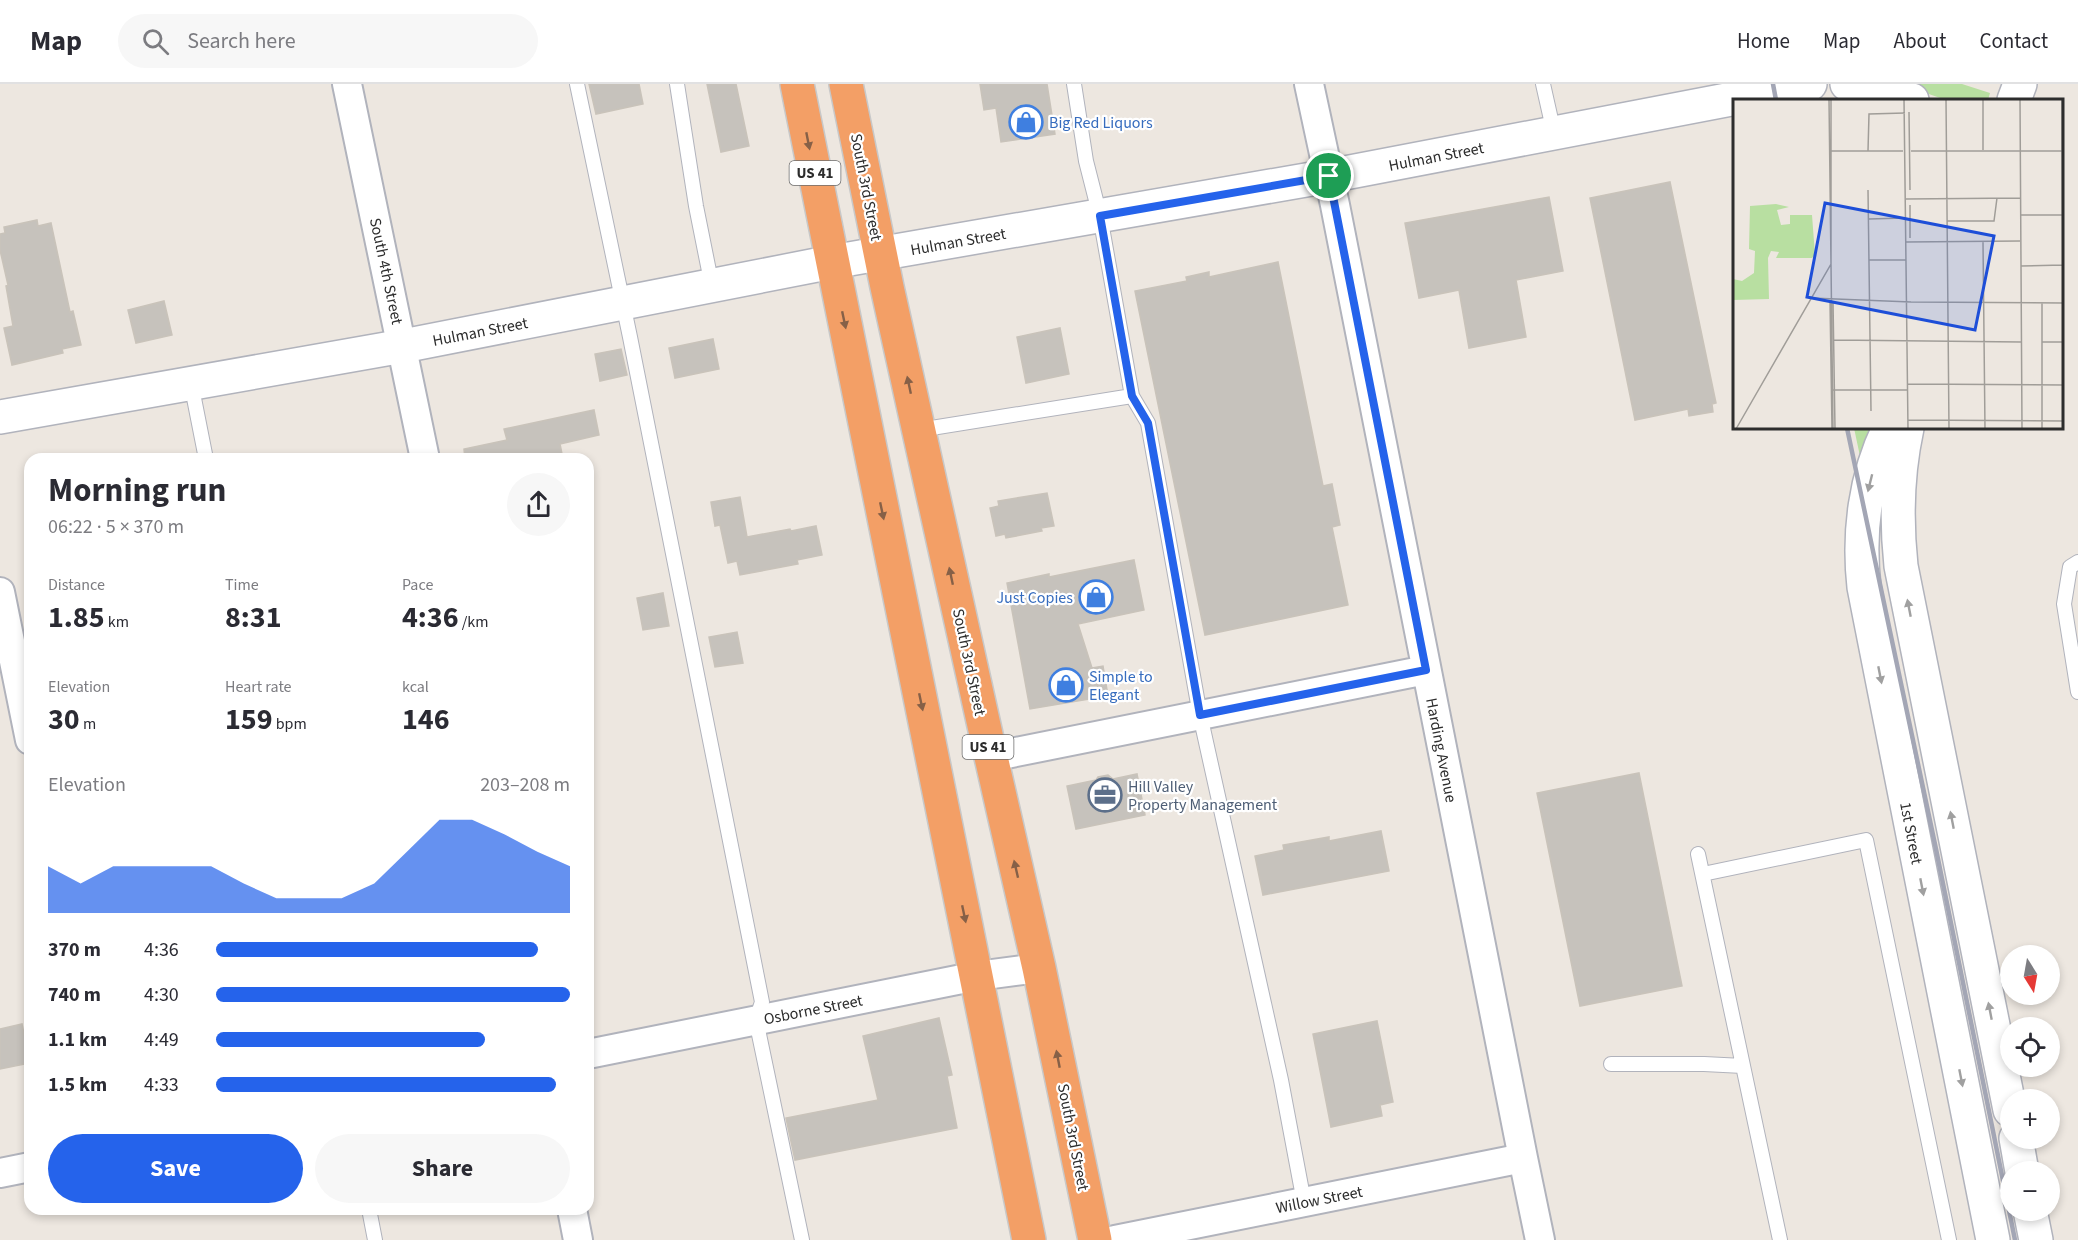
<!DOCTYPE html>
<html lang="en">
<head>
<meta charset="utf-8">
<style>
  :root { --surface:#fff; --page:#f7f7f7; --text:#2b2b33; --muted:#7c7c81; --line:#e1e1e2; --accent:#2563eb }
  body { margin:0; font-family:"Source Sans 3",sans-serif; background:var(--page); color:var(--text); height:100vh; display:flex; flex-direction:column; font-size:22px; white-space:nowrap }
  * { box-sizing:border-box; margin:0 }
  p { font-size:20px; color:var(--muted) }
  .icon { flex:none; width:33px; height:33px; fill:none; stroke:currentColor; stroke-width:2; stroke-linecap:round; stroke-linejoin:round }
  .map { position:relative; flex:1; overflow:hidden }
  .side { position:absolute; left:24px; top:369px; width:570px; height:762px; display:flex; flex-direction:column; background:var(--surface); border-radius:18px; box-shadow:0 3px 9px #0003 }
  .side>* { flex:none }
  .needle { width:39px; rotate:169deg }
  .buttons { position:absolute; left:2000px; top:861px; display:grid; gap:12px }
  .buttons a { display:grid; place-items:center; width:60px; height:60px; border-radius:50%; background:var(--surface); box-shadow:0 3px 9px #0003; font-size:30px }
  .pin { position:absolute; display:grid; place-items:center; width:51px; height:51px; color:#fff; margin:-26px; border:3px solid #fff; border-radius:50%; box-shadow:0 2px 6px #0007 }
  .round { display:grid; place-items:center; flex:none; width:63px; height:63px; border-radius:32px; background:var(--page) }
  .head { display:flex; align-items:center; justify-content:space-between; height:102px; padding:0 24px }
  h1 { font-size:33px; font-weight:700; line-height:45px }
  .stats { display:grid; grid-template-columns:repeat(3,1fr); gap:9px; height:102px; padding:6px 24px }
  .stats div { display:grid; align-content:center }
  .stats b { font-size:30px; font-weight:700 }
  .stats small { font-size:16px; font-weight:400 }
  .stats p { font-size:16px }
  .chart { height:168px; padding:12px 24px }
  .chart p { display:flex; justify-content:space-between }
  .chart svg { width:100%; height:108px; margin-top:6px; fill:var(--accent); opacity:.7 }
  .action { display:flex; gap:12px; margin-top:auto; padding:12px 24px }
  .action a { flex:1; height:69px; border-radius:36px; background:var(--accent); color:#fff; font-size:24px; font-weight:700; line-height:69px; text-align:center }
  .action a+a { background:var(--page); color:var(--text) }
  ul { padding:0 24px; list-style:none; font-size:20px }
  li { display:grid; grid-template-columns:96px 72px 1fr; align-items:center; height:45px }
  li i { height:15px; border-radius:8px; background:var(--accent) }
  header { display:flex; align-items:center; gap:36px; box-sizing:border-box; height:84px; padding:0 30px; background:var(--surface); border-bottom:2px solid var(--line) }
  header strong { font-size:28px }
  nav { display:flex; gap:33px; margin-inline-start:auto; font-size:21px }
  .search { width:420px; height:54px; background:var(--page); display:flex; align-items:center; gap:15px; box-sizing:border-box; padding:0 21px; border-radius:33px; color:var(--muted); font-size:22px }
  .map>svg:first-child { display:block }
  .green { fill:#b8dfa1 }
  .building { fill:#c6c2bc; stroke:#c9c3ba; stroke-width:1.5 }
  .lines { fill:none; stroke-linecap:round; stroke-linejoin:round }
  .lane-casing { stroke:#b1b3bc; stroke-width:16 }
  .street-casing { stroke:#b1b3bc; stroke-width:32 }
  .secondary-casing { stroke:#b1b3bc; stroke-width:36 }
  .highway-casing { stroke:#c8c8c8; stroke-width:36 }
  .lane { stroke:#fff; stroke-width:14 }
  .street { stroke:#fff; stroke-width:28 }
  .secondary { stroke:#fff; stroke-width:33 }
  .highway { stroke:#f39f66; stroke-width:33 }
  .rail { stroke:#a3a6b5; stroke-width:4.5 }
  .oneway { fill:#866047 }
  .oneway2 { fill:#a0a0a0 }
  .route-casing { stroke:#fff; stroke-width:12 }
  .route { stroke:#2563eb; stroke-width:8 }
  .labels { text-anchor:middle; stroke-width:4.5; stroke-linejoin:round; paint-order:stroke }
  .shield { fill:#fff; stroke:#6c6c6c; stroke-width:1.5 }
  .shield-label { font-size:15px; font-weight:bold; fill:#2d2d2d }
  .shop-label { font-size:16px; fill:#366cbe; stroke:#fff; text-anchor:start }
  .street-label { font-size:16px; fill:#2d2d2d; stroke:#fff }
  .service-label { font-size:16px; fill:#4e5e75; stroke:#fff; text-anchor:start }
  .inset-road { fill:none; stroke:#a09d98; stroke-width:1.5 }
  .view { fill:#1d4ed8; fill-opacity:0.15; stroke:#1d4ed8; stroke-width:3 }
  .inset-edge { fill:none; stroke:#2d2d2d; stroke-width:3 }
</style>
</head>
<body>
<header>
<strong>Map</strong>
<div class="search"><svg class="icon" aria-label="search" viewBox="0 0 24 24"><circle cx="10" cy="10" r="6"/><path d="M15 15l6 6"/></svg>Search here</div>
<nav><a>Home</a><a>Map</a><a>About</a><a>Contact</a></nav>
</header>
<div class="map">
<svg width="2078" height="1156" viewBox="0 0 2078 1156">
  <rect width="100%" height="100%" fill="#ede7e0"/>
  <path class="green" d="M 1900,0 L 1962,0 L 1990,9 L 1988,16 L 1946,16 Z
    M 1854,344 L 1878,344 L 1861,377 Z"/>
  <path class="building" d="M 589,0 L 639,0 L 643,20 L 596,30 Z
    M 707,0 L 736,0 L 749,62 L 721,68 Z
    M 980,0 L 1047,0 L 1055,50 L 1001,58 L 996,24 L 984,26 Z
    M 1670,98 L 1716,319 L 1712,320 L 1713,328 L 1689,332 L 1688,325 L 1635,336 L 1590,114 Z
    M 1549,113 L 1563,187 L 1516,196 L 1526,253 L 1469,264 L 1459,206 L 1419,214 L 1405,139 Z
    M 37,136 L 38,142 L 51,139 L 70,228 L 73,227 L 81,261 L 62,265 L 63,269 L 12,281 L 4,244 L 13,242 L 6,202 L 8,201 L 0,166 L 0,150 L 5,149 L 4,143 Z
    M 1278,178 L 1323,402 L 1332,400 L 1340,441 L 1332,443 L 1348,521 L 1205,551 L 1135,207 L 1187,197 L 1186,193 L 1209,188 L 1209,193 Z
    M 164,217 L 172,251 L 136,259 L 128,226 Z
    M 1060,244 L 1069,290 L 1026,299 L 1017,253 Z
    M 713,255 L 719,285 L 675,294 L 669,264 Z
    M 621,265 L 627,291 L 600,297 L 595,270 Z
    M 594,326 L 599,351 L 560,360 L 563,375 L 465,375 L 464,365 L 507,356 L 504,345 Z
    M 1047,409 L 1054,442 L 1041,444 L 1042,447 L 1006,454 L 1005,450 L 996,452 L 990,424 L 999,422 L 998,417 Z
    M 740,413 L 747,453 L 790,445 L 791,447 L 816,442 L 822,471 L 797,476 L 798,480 L 740,491 L 737,477 L 728,479 L 720,441 L 715,442 L 711,418 Z
    M 1134,476 L 1144,526 L 1078,540 L 1092,584 L 1103,582 L 1108,612 L 1030,625 L 1007,499 L 1049,490 L 1049,493 Z
    M 663,509 L 669,542 L 643,546 L 637,514 Z
    M 737,548 L 743,579 L 715,583 L 709,553 Z
    M 1639,689 L 1682,902 L 1580,922 L 1537,709 Z
    M 1137,690 L 1145,731 L 1076,745 L 1067,702 L 1096,696 L 1098,693 L 1108,691 L 1113,695 Z
    M 1381,747 L 1389,787 L 1263,811 L 1255,772 L 1284,766 L 1283,761 L 1329,753 L 1329,757 Z
    M 939,934 L 952,991 L 947,992 L 957,1044 L 795,1076 L 786,1034 L 878,1016 L 863,952 Z
    M 1377,937 L 1393,1018 L 1380,1021 L 1382,1032 L 1331,1043 L 1313,950 Z
    M 22,940 L 30,979 L 0,985 L 0,945 Z"/>
  <g class="lines">
    <defs>
      <path id="lane" d="M 577,0 L 630,253 L 762,918 L 756,936 L 802,1156
        M 677,0 L 696,122 L 712,202
        M 1074,0 L 1086,77 L 1100,132 L 1132,312 L 1148,339 L 1200,631 L 1281,996 L 1304,1118
        M 1543,0 L 1554,49
        M 191,299 L 206,375
        M 919,346 L 1132,312
        M 2078,478 L 2070,483 L 2064,520 L 2078,608
        M 1698,770 L 1780,1156
        M 1703,790 L 1866,756 L 1949,1156
        M 1611,980 L 1704,980 L 1743,982
        M 369,1125 L 375,1156"/>
      <path id="street" d="M 347,0 L 425,375
        M 1309,0 L 1335,121 L 1523,1074 L 1540,1156
        M 0,508 L 30,656
        M 991,673 L 1426,586
        M 588,970 L 977,892 L 1039,884
        M 0,1089 L 30,1083
        M 572,1125 L 578,1156
        M 1115,1156 L 1523,1074"/>
      <path id="secondary" d="M 1847,0 L 1912,16
        M 2014,16 L 2020,0
        M 0,333 L 403,262 L 832,178 L 1329,92 L 1810,0
        M 1889,344 C 1865,393 1858,449 1864,503 L 1993,1156
        M 1907,344 C 1897,390 1896,435 1901,482 L 2010,1026
        M 2016,1054 L 2022,1088
        M 2030,1126 L 2036,1156"/>
      <path id="highway" d="M 797,0 L 1029,1156
        M 846,0 L 887,203 L 991,673 L 1039,884 L 1095,1156"/>
    </defs>
    <use href="#lane" class="lane-casing"/>
    <use href="#street" class="street-casing"/>
    <use href="#secondary" class="secondary-casing"/>
    <use href="#highway" class="highway-casing"/>
    <use href="#lane" class="lane"/>
    <use href="#street" class="street"/>
    <use href="#secondary" class="secondary"/>
    <use href="#highway" class="highway"/>
    <path class="rail" d="M 1773,0 L 1776,16
      M 1847,344 L 1936,765 L 2015,1156"/>
  </g>
  <defs><path id="oneway-solid" d="M-6-.8H1V-3.2L6.5 0L1 3.2V.8H-6Z" transform="scale(1.5)"/></defs>
  <g class="oneway">
    <use href="#oneway-solid" transform="translate(808 57) rotate(79)"/>
    <use href="#oneway-solid" transform="translate(844 236) rotate(78)"/>
    <use href="#oneway-solid" transform="translate(909 301) rotate(-102)"/>
    <use href="#oneway-solid" transform="translate(882 427) rotate(78)"/>
    <use href="#oneway-solid" transform="translate(951 492) rotate(-102)"/>
    <use href="#oneway-solid" transform="translate(921 618) rotate(78)"/>
    <use href="#oneway-solid" transform="translate(1016 785) rotate(-103)"/>
    <use href="#oneway-solid" transform="translate(964 830) rotate(78)"/>
    <use href="#oneway-solid" transform="translate(1058 975) rotate(-101)"/>
  </g>
  <g class="oneway2">
    <use href="#oneway-solid" transform="translate(1870 399) rotate(104)"/>
    <use href="#oneway-solid" transform="translate(1909 524) rotate(-101)"/>
    <use href="#oneway-solid" transform="translate(1880 591) rotate(79)"/>
    <use href="#oneway-solid" transform="translate(1952 736) rotate(-101)"/>
    <use href="#oneway-solid" transform="translate(1922 803) rotate(79)"/>
    <use href="#oneway-solid" transform="translate(1990 927) rotate(-101)"/>
    <use href="#oneway-solid" transform="translate(1961 994) rotate(79)"/>
  </g>
  <g class="lines">
    <defs>
      <path id="route" d="M 1329,92 L 1426,586 L 1200,631 L 1148,339 L 1132,312 L 1100,132 Z"/>
    </defs>
    <use href="#route" class="route-casing"/>
    <use href="#route" class="route"/>
  </g>
  <defs>
    <symbol id="shop-ring" viewBox="-11 -11 22 22"><circle r="9.5" fill="#fff" stroke="#3f7fe0" stroke-width="1.5"/><path d="M-5-2.5h2.3a2.7 3.5 0 0 1 5.4 0H5L5.5 6h-11ZM-1.5-2.5h3a1.5 2.3 0 0 0-3 0Z" fill="#3f7fe0"/></symbol>
    <symbol id="office-ring" viewBox="-11 -11 22 22"><circle r="9.5" fill="#fff" stroke="#5c6f8a" stroke-width="1.5"/><path d="M-6-3h4V-5.5h4V-3h4V5H-6ZM-1-4.5V-3h2v-1.5ZM-6 0V1H6V0Z" fill="#5c6f8a"/></symbol>
  </defs>
  <g fill-rule="evenodd">
    <use href="#shop-ring" x="1007" y="19" width="38" height="38"/>
    <use href="#shop-ring" x="1077" y="494" width="38" height="38"/>
    <use href="#shop-ring" x="1047" y="582" width="38" height="38"/>
    <use href="#office-ring" x="1086" y="692" width="38" height="38"/>
  </g>
  <g class="labels">
    <g class="shield">
      <rect x="789.5" y="77" width="51" height="24" rx="4.5"/>
      <rect x="962.5" y="651" width="51" height="24" rx="4.5"/>
    </g>
    <g class="shield-label">
      <text x="815" y="94">US 41</text>
      <text x="988" y="668">US 41</text>
    </g>
    <g class="shop-label">
      <text x="1049" y="44">Big Red Liquors</text>
      <text x="1073" y="519" text-anchor="end">Just Copies</text>
      <text x="1089" y="598">Simple to<tspan x="1089" dy="18">Elegant</tspan></text>
    </g>
    <g class="street-label">
      <text transform="translate(1436 72) rotate(-11)" y="6">Hulman Street</text>
      <text transform="translate(867 103) rotate(79)" y="6">South 3rd Street</text>
      <text transform="translate(958 157) rotate(-10)" y="6">Hulman Street</text>
      <text transform="translate(387 187) rotate(78)" y="6">South 4th Street</text>
      <text transform="translate(480 247) rotate(-11)" y="6">Hulman Street</text>
      <text transform="translate(970 578) rotate(78)" y="6">South 3rd Street</text>
      <text transform="translate(1442 666) rotate(79)" y="6">Harding Avenue</text>
      <text transform="translate(1912 749) rotate(79)" y="6">1st Street</text>
      <text transform="translate(813 925) rotate(-11)" y="6">Osborne Street</text>
      <text transform="translate(1074 1053) rotate(79)" y="6">South 3rd Street</text>
      <text transform="translate(1319 1115) rotate(-11)" y="6">Willow Street</text>
    </g>
    <g class="service-label">
      <text x="1128" y="708">Hill Valley<tspan x="1128" dy="18">Property Management</tspan></text>
    </g>
  </g>
  <g transform="translate(1733 15)">
    <rect width="330" height="330" fill="#ede7e0"/>
    <path d="M 43,105 L 56,108 L 44,111 L 48,126 L 57,125 L 57,116 L 79,116 L 82,156 L 79,159 L 43,159 L 46,153 L 38,152 L 35,159 L 36,200 L 0,201 L 0,180 L 9,182 L 21,174 L 22,152 L 16,150 L 17,107 Z" fill="#b8dfa1"/>
    <path class="inset-road" d="M 96,0 L 100,330M 171,0 L 175,330M 213,0 L 216,330M 250,0 L 250,51M 287,0 L 289,330M 329,0 L 330,205M 176,13 L 177,91M 97,52 L 170,52M 135,52 L 136,15 L 172,14M 178,52 L 330,52M 135,91 L 138,312M 173,100 L 287,99M 177,106 L 177,139M 287,116 L 330,116M 136,120 L 171,119M 214,122 L 261,122 L 264,99M 173,143 L 287,142M 250,143 L 252,330M 136,161 L 173,161M 288,167 L 330,166M 78,199 L 178,203M 97,202 L 99,330M 100,202 L 102,330M 178,203 L 330,204M 309,204 L 309,330M 101,241 L 288,243M 309,243 L 330,243M 175,285 L 330,286M 99,291 L 174,291M 175,321 L 330,322M 3,330 L 98,165 L 98,0"/>
    <path class="view" d="M 92,104 L 261,137 L 242,231 L 74,198 Z"/>
    <rect width="330" height="330" class="inset-edge"/>
  </g>
</svg>
<div class="buttons">
<a><svg class="needle" viewBox="-14 -14 28 28"><path d="M0-13l5 13h-10z" fill="#e53935"/><path d="M0 13l5-13h-10z" fill="#7c7c81"/></svg></a>
<a><svg class="icon" aria-label="locate" viewBox="0 0 24 24"><circle cx="12" cy="12" r="6"/><path d="M12 2v4M12 18v4M2 12h4M18 12h4"/></svg></a>
<a>+</a>
<a>−</a>
</div>
<div class="pin" style="left:1329px;top:92px;background:#1e9e55"><svg class="icon" aria-label="arrive" viewBox="0 0 24 24"><path d="M6 21V4h12l-3 4 3 4H6"/></svg></div>
<section class="side">
<div class="head"><div><h1>Morning run</h1><p>06:22 · 5 × 370 m</p></div><a class="round"><svg class="icon" aria-label="share" viewBox="0 0 24 24"><path d="M12 15V3M7 8l5-5 5 5M5 13v7h14v-7"/></svg></a></div>
<div class="stats">
<div><p>Distance</p><b>1.85<small> km</small></b></div>
<div><p>Time</p><b>8:31</b></div>
<div><p>Pace</p><b>4:36<small> /km</small></b></div>
</div>
<div class="stats">
<div><p>Elevation</p><b>30<small> m</small></b></div>
<div><p>Heart rate</p><b>159<small> bpm</small></b></div>
<div><p>kcal</p><b>146</b></div>
</div>
<div class="chart"><p><span>Elevation</span>203–208 m</p>
<svg viewBox="0 0 160 44" preserveAspectRatio="none"><path d="M0 44V25L10 32L20 25L30 25L40 25L50 25L60 32L70 38L80 38L90 38L100 32L110 19L120 6L130 6L140 12L150 19L160 25V44z"/></svg>
</div>
<ul>
<li><b>370 m</b>4:36<i style="width:91%"></i></li>
<li><b>740 m</b>4:30<i style="width:100%"></i></li>
<li><b>1.1 km</b>4:49<i style="width:76%"></i></li>
<li><b>1.5 km</b>4:33<i style="width:96%"></i></li>
</ul>
<div class="action"><a>Save</a><a>Share</a></div>
</section>
</div>
</body>
</html>
